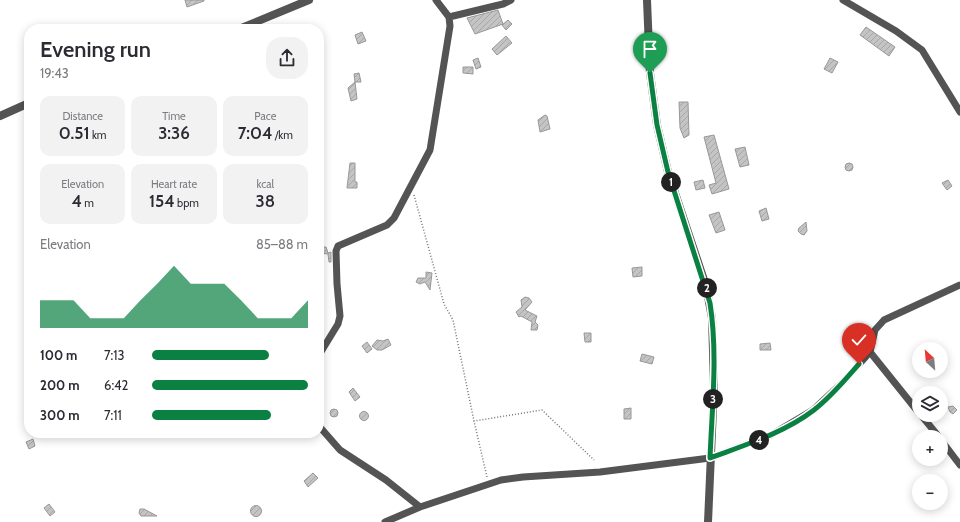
<!DOCTYPE html>
<html lang="en">
<head>
<meta charset="utf-8">
<style>
  :root { --surface:#fff; --page:#f2f2f3; --text:#2b2b33; --muted:#7c7c81; --accent:#0b8043 }
  body { margin:0; font-family:Cabin,sans-serif; background:var(--page); color:var(--text); height:100vh; display:flex; flex-direction:column; font-size:15px; white-space:nowrap }
  * { box-sizing:border-box; margin:0 }
  p { font-size:13px; color:var(--muted) }
  .icon { flex:none; width:22px; height:22px; fill:none; stroke:currentColor; stroke-width:2; stroke-linecap:round; stroke-linejoin:round }
  .map { position:relative; flex:1; overflow:hidden }
  .drawer { position:absolute; left:24px; top:24px; width:300px; height:414px; display:flex; flex-direction:column; background:var(--surface); border-radius:16px; box-shadow:0 2px 10px #0003 }
  .drawer>* { flex:none }
  .needle { width:26px; rotate:334deg }
  .fabs { position:absolute; left:912px; top:342px; display:grid; gap:8px }
  .fabs a { display:grid; place-items:center; width:36px; height:36px; border-radius:50%; background:var(--surface); box-shadow:0 2px 10px #0003; font-size:20px }
  .pin { position:absolute; display:grid; place-items:center; width:34px; height:34px; color:#fff; margin:-41px -17px; border-radius:50% 50% 50% 0; rotate:-45deg; box-shadow:0 0 4px #0007 }
  .pin .icon { rotate:45deg }
  .km { position:absolute; width:20px; height:20px; margin:-10px; border-radius:50%; background:#222; color:#fff; font-size:11px; line-height:20px; text-align:center }
  .round { display:grid; place-items:center; flex:none; width:42px; height:42px; border-radius:16px; background:var(--page) }
  .summary { display:flex; align-items:center; justify-content:space-between; height:68px; padding:0 16px }
  h1 { font-size:22px; font-weight:600; line-height:30px }
  .figures { display:grid; grid-template-columns:repeat(3,1fr); gap:6px; height:68px; padding:4px 16px }
  .figures div { display:grid; align-content:center; border-radius:10px; background:var(--page); text-align:center }
  .figures b { font-size:17px; font-weight:600 }
  .figures small { font-size:11px; font-weight:400 }
  .figures p { font-size:11px }
  .chart { height:112px; padding:8px 16px }
  .chart p { display:flex; justify-content:space-between }
  .chart svg { width:100%; height:72px; margin-top:4px; fill:var(--accent); opacity:.7 }
  ul { padding:0 16px; list-style:none; font-size:13px }
  li { display:grid; grid-template-columns:64px 48px 1fr; align-items:center; height:30px }
  li i { height:10px; border-radius:5px; background:var(--accent) }
  .map>svg:first-child { display:block }
  .building { fill:url(#building-hatch); stroke:#989898 }
  .lines { fill:none; stroke-linecap:round; stroke-linejoin:round }
  .path { stroke:#767676; stroke-width:1.5; stroke-dasharray:1 2; stroke-linecap:butt }
  .minor { stroke:#545454; stroke-width:7 }
  .tertiary { stroke:#545454; stroke-width:8 }
  .route-casing { stroke:#fff; stroke-width:8 }
  .route { stroke:#0b8043; stroke-width:5 }
</style>
</head>
<body>
<div class="map">
<svg width="960" height="522" viewBox="0 0 960 522">
  <defs>
    <pattern id="building-hatch" width="6" height="6" patternUnits="userSpaceOnUse"><rect width="6" height="6" fill="#c4c4c4"/><path d="M-1 1l2-2M0 6l6-6M5 7l2-2" fill="none" stroke="#a7a7a7"/></pattern>
  </defs>
  <rect width="100%" height="100%" fill="#fff"/>
  <path class="building" d="M 185,0 L 204,0 L 204,1 L 187,7 Z
    M 498,10 L 503,24 L 475,34 L 467,18 Z
    M 508,20 L 512,24 L 506,30 L 502,25 Z
    M 866,27 L 895,47 L 889,56 L 860,35 Z
    M 362,32 L 366,41 L 358,44 L 355,35 Z
    M 506,36 L 512,43 L 497,55 L 492,49 Z
    M 478,58 L 481,67 L 476,69 L 473,60 Z
    M 830,58 L 838,62 L 832,73 L 824,69 Z
    M 463,67 L 473,67 L 473,74 L 463,73 Z
    M 359,73 L 361,82 L 355,82 L 357,99 L 351,101 L 348,88 L 355,82 L 354,74 Z
    M 679,102 L 688,102 L 689,135 L 684,138 L 680,128 Z
    M 545,115 L 547,116 L 550,129 L 540,132 L 538,120 Z
    M 714,135 L 729,189 L 712,194 L 709,185 L 716,183 L 704,137 Z
    M 745,147 L 749,165 L 740,167 L 735,149 Z
    M845 167a4 4 0 1 1 8 0a4 4 0 1 1-8 0Z
    M 350,163 L 355,163 L 355,182 L 357,182 L 357,188 L 347,188 Z
    M 703,180 L 705,188 L 696,190 L 694,182 Z
    M 948,180 L 952,186 L 947,190 L 942,183 Z
    M 766,208 L 769,219 L 762,221 L 759,211 Z
    M 719,212 L 725,230 L 716,233 L 709,215 Z
    M 806,222 L 807,231 L 804,235 L 801,234 L 798,231 L 799,228 Z
    M 322,247 L 326,247 L 328,253 L 331,252 L 331,262 L 329,262 L 328,254 L 320,253 L 320,249 Z
    M 642,267 L 642,276 L 633,277 L 632,268 Z
    M 426,272 L 432,273 L 430,290 L 425,282 L 420,284 L 416,282 L 418,278 L 426,278 Z
    M 525,297 L 529,298 L 532,302 L 525,310 L 537,316 L 535,322 L 538,325 L 537,330 L 531,330 L 532,322 L 521,316 L 519,317 L 516,312 L 522,307 L 521,300 Z
    M 584,333 L 591,333 L 591,342 L 585,342 Z
    M 388,339 L 391,345 L 382,350 L 377,350 L 372,346 L 377,340 L 383,341 Z
    M 367,342 L 372,349 L 367,353 L 362,346 Z
    M 770,343 L 771,350 L 760,350 L 760,344 Z
    M 642,354 L 654,357 L 652,364 L 640,361 Z
    M 353,388 L 360,397 L 355,401 L 349,392 Z
    M 953,406 L 957,410 L 953,414 L 950,412 L 948,407 Z
    M 631,408 L 631,419 L 624,419 L 624,409 Z
    M330 413a4 4 0 1 1 8 0a4 4 0 1 1-8 0Z
    M359.5 416a4.5 4.5 0 1 1 9 0a4.5 4.5 0 1 1-9 0Z
    M 33,439 L 35,446 L 29,449 L 26,442 Z
    M 313,473 L 318,478 L 308,487 L 304,481 Z
    M 49,504 L 55,512 L 50,516 L 44,508 Z
    M250.5 511a5.5 5.5 0 1 1 11 0a5.5 5.5 0 1 1-11 0Z
    M 140,509 L 144,509 L 157,516 L 141,516 L 139,513 Z"/>
  <g class="lines">
    <path class="path" d="M 414,195 L 444,304 L 453,320 L 474,421
      M 487,477 L 474,421 L 542,410 L 594,460"/>
    <path class="minor" d="M 843,0 L 896,31 L 922,50 L 960,112
      M 449,17 L 503,4 L 511,0
      M 870,352 L 875,330 L 884,320 L 960,285
      M 319,355 L 338,324 L 340,316 L 337,284 L 336,251 L 338,246 L 387,225 L 394,218 L 430,150 L 450,26 L 449,17 L 436,0
      M 921,415 L 939,437
      M 319,426 L 340,450 L 386,480 L 420,507 L 501,480 L 523,477 L 600,472 L 710,458 L 771,435 L 813,410 L 846,379 L 870,352 L 919,413
      M 941,440 L 960,465
      M 385,522 L 420,507"/>
    <path class="tertiary" d="M 647,0 L 650,73 L 657,125 L 668,172 L 706,286 L 712,318 L 714,386 L 708,522
      M 239,29 L 309,0
      M 0,116 L 29,103"/>
  </g>
  <g class="lines">
    <defs>
      <path id="route" d="M 650,73 L 657,125 L 668,172 L 710,303 C 718,354 712,407 710,458 C 745,445 784,433 814,410 C 831,397 845,380 859,364"/>
    </defs>
    <use href="#route" class="route-casing"/>
    <use href="#route" class="route"/>
  </g>
</svg>
<div class="fabs">
<a><svg class="needle" viewBox="-14 -14 28 28"><path d="M0-13l5 13h-10z" fill="#e53935"/><path d="M0 13l5-13h-10z" fill="#7c7c81"/></svg></a>
<a><svg class="icon" aria-label="layers" viewBox="0 0 24 24"><path d="M12 4l9 5-9 5-9-5zM3 14l9 5 9-5"/></svg></a>
<a>+</a>
<a>−</a>
</div>
<div class="pin" style="left:650px;top:73px;background:#1e9e55"><svg class="icon" aria-label="arrive" viewBox="0 0 24 24"><path d="M6 21V4h12l-3 4 3 4H6"/></svg></div>
<div class="pin" style="left:859px;top:364px;background:#d93025"><svg class="icon" aria-label="check" viewBox="0 0 24 24"><path d="M5 12l5 5 9-10"/></svg></div>
<b class="km" style="left:671px;top:182px">1</b>
<b class="km" style="left:707px;top:288px">2</b>
<b class="km" style="left:713px;top:399px">3</b>
<b class="km" style="left:759px;top:440px">4</b>
<section class="drawer">
<div class="summary"><div><h1>Evening run</h1><p>19:43</p></div><a class="round"><svg class="icon" aria-label="share" viewBox="0 0 24 24"><path d="M12 15V3M7 8l5-5 5 5M5 13v7h14v-7"/></svg></a></div>
<div class="figures">
<div><p>Distance</p><b>0.51<small> km</small></b></div>
<div><p>Time</p><b>3:36</b></div>
<div><p>Pace</p><b>7:04<small> /km</small></b></div>
</div>
<div class="figures">
<div><p>Elevation</p><b>4<small> m</small></b></div>
<div><p>Heart rate</p><b>154<small> bpm</small></b></div>
<div><p>kcal</p><b>38</b></div>
</div>
<div class="chart"><p><span>Elevation</span>85–88 m</p>
<svg viewBox="0 0 160 44" preserveAspectRatio="none"><path d="M0 44V27L10 27L20 27L30 38L40 38L50 38L60 27L70 17L80 6L90 17L100 17L110 17L120 27L130 38L140 38L150 38L160 27V44z"/></svg>
</div>
<ul>
<li><b>100 m</b>7:13<i style="width:75%"></i></li>
<li><b>200 m</b>6:42<i style="width:100%"></i></li>
<li><b>300 m</b>7:11<i style="width:76%"></i></li>
</ul>
</section>
</div>
</body>
</html>
